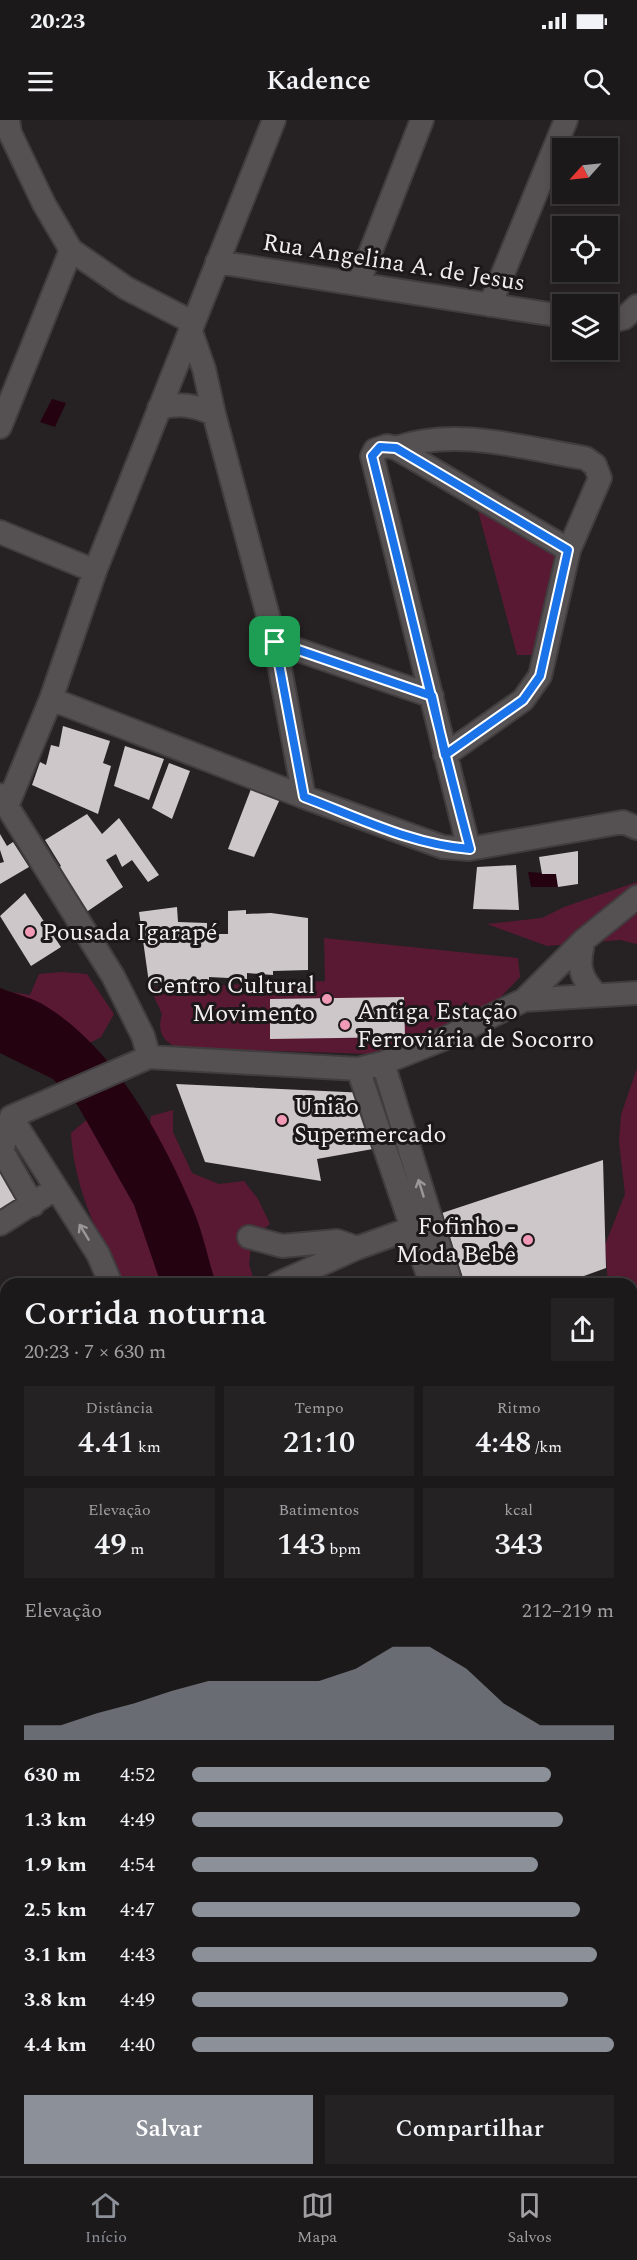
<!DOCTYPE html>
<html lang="pt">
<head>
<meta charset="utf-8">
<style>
  :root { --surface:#1c191a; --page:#252223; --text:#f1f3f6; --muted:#a0a0a2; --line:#3a3839; --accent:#8c9099 }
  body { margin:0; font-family:Spectral,serif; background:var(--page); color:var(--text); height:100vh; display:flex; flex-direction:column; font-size:22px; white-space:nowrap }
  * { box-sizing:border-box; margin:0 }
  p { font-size:20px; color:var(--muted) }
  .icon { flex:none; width:33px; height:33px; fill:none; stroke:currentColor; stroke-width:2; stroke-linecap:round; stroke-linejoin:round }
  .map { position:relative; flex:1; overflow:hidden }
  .sheet { position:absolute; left:0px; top:1158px; width:638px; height:898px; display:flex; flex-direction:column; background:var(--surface); border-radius:18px 18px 0 0; box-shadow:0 3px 9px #0003,0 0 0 2px var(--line) }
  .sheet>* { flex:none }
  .needle { width:39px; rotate:243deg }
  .buttons { position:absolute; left:552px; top:18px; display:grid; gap:12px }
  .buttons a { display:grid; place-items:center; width:66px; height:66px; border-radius:0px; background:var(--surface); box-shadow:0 3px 9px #0003,0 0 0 2px var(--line); font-size:30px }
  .pin { position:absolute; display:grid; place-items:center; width:51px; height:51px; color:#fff; margin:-26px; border-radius:12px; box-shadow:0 3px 9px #0006 }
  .round { display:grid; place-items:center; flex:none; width:63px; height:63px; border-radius:0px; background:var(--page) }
  .head { display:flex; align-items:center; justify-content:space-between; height:102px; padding:0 24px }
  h1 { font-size:33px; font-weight:600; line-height:45px }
  .stats { display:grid; grid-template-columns:repeat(3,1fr); gap:9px; height:102px; padding:6px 24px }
  .stats div { display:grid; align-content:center; border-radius:0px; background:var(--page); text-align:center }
  .stats b { font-size:30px; font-weight:600 }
  .stats small { font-size:16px; font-weight:400 }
  .stats p { font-size:16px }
  .chart { height:168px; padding:12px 24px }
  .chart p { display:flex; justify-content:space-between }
  .chart svg { width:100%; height:108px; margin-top:6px; fill:var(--accent); opacity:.7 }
  .action { display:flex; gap:12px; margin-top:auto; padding:12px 24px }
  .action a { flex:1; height:69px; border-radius:0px; background:var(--accent); color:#fff; font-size:24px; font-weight:600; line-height:69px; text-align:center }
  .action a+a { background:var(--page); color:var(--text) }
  ul { padding:0 24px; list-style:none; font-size:20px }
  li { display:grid; grid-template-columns:96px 72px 1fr; align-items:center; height:45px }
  li i { height:15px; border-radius:8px; background:var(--accent) }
  .status { display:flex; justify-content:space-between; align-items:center; height:42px; padding:0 30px; background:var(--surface); direction:ltr }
  .status svg { height:16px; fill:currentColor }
  header { display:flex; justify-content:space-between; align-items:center; height:78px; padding:0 24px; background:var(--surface); font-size:27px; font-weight:600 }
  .dock { display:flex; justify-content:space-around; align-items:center; height:84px; border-top:2px solid var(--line); background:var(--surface); font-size:16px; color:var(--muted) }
  .dock a { display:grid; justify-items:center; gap:3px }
  .dock .active { color:var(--accent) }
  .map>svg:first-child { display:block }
  .green { fill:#5a1933 }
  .water { fill:#250210 }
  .building { fill:#cec7c9 }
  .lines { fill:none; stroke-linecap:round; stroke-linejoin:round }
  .minor-casing { stroke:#413d3e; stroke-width:26 }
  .minor { stroke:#555051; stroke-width:22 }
  .oneway { stroke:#9b9798 }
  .route-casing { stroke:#fff; stroke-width:12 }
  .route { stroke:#1a73e8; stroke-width:8 }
  .poi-dot { fill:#f09ab5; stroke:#1c1819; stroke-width:2 }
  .labels { text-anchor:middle; stroke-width:6; stroke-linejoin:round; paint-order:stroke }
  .street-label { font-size:24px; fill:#f1edee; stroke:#1c1819 }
  .poi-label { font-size:24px; fill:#f1edee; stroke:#1c1819; text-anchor:start }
</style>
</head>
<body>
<div class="status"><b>20:23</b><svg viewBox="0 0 49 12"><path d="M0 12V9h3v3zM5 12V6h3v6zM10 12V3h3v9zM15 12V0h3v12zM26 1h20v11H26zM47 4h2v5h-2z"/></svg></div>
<header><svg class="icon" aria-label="menu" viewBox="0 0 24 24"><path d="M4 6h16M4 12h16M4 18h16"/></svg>Kadence<svg class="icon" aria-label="search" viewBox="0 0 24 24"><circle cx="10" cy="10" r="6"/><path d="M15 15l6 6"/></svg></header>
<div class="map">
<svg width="637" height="2056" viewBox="0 0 637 2056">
  <rect width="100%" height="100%" fill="#262123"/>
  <path class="green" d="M 477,387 L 563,433 L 541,535 L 517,535 Z
    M 637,762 L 637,824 L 620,820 L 547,826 L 487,804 L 542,798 L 564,787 Z
    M 324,818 L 518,838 L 520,857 L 488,890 L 403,935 L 179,928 C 162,922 157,910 162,894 L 150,868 L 325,861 Z
    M 62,852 L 87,854 L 114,894 L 101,917 L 80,928 L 4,871 L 30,875 L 39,854 Z
    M 637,948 L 637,1361 L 632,1377 L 632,1164 L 608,1164 L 605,1125 L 625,1074 L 619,1022 L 621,995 Z
    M 173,990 L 173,1012 L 192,1053 L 219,1064 L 244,1061 L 258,1079 L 270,1104 L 252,1118 L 249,1144 L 255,1164 L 210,1164 L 148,1022 L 151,996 Z
    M 90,997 L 179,1164 L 122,1164 C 98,1115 74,1068 71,1013 Z"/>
  <path class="water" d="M 52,279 L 66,283 L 55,307 L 40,302 Z
    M 528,752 L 556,754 L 558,767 L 531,767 Z
    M 0,868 C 15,874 34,878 47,887 C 115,929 163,1018 193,1089 C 203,1113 208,1139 216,1164 L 161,1164 L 134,1085 L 78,986 L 53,959 L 0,933 Z
    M 637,1237 L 637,1312 L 632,1325 L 632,1247 Z
    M 6,1442 L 6,1508 L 0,1509 L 0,1448 Z"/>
  <path class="building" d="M 63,606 L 110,621 L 103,643 L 111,646 L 98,694 L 32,665 L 40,642 L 46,645 L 51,625 L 59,627 Z
    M 125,626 L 164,639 L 149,680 L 114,666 Z
    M 169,643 L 190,651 L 172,699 L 152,688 Z
    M 251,669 L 280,679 L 254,737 L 228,729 Z
    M 87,694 L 102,714 L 119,698 L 159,755 L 148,762 L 132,740 L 122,747 L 116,734 L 106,740 L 123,767 L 85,793 L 68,767 L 71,765 L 58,748 L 61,746 L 45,720 Z
    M 0,714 L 7,726 L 13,722 L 29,747 L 0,764 L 0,743 L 4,742 L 0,730 Z
    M 578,731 L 578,764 L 558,767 L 556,754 L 542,754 L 539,737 Z
    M 516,745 L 519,790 L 473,789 L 477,747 Z
    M 25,773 L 61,827 L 31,846 L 0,796 Z
    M 177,787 L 178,802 L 207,803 L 207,814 L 228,814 L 228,791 L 246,790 L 246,794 L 271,793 L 308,798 L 308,850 L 273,851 L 273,855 L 247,853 L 247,859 L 209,857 L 209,862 L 149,863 L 139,792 Z
    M 404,877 L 405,917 L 270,919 L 270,879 Z
    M 176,964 L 367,973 L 384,1027 L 317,1039 L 321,1061 L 205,1042 Z
    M 0,1034 L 24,1077 L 0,1092 Z
    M 603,1040 L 606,1148 L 562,1164 L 465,1164 L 442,1093 Z
    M 6,1273 L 6,1345 L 0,1338 L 0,1276 Z
    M 0,1346 L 6,1354 L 6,1377 L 0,1382 Z
    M 0,1888 L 6,1900 L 6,1919 L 0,1922 Z
    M 6,1954 L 6,1987 L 2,1989 L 6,1997 L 6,2035 L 0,2038 L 0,1957 Z
    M 115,2050 L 164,2050 L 164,2051 L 147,2056 L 117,2056 Z
    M 198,2050 L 231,2050 L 231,2051 L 215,2056 L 200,2056 Z
    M 272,2050 L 277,2055 L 287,2052 L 288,2056 L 257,2056 Z"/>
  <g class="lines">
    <defs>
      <path id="minor" d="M 8,0 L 10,13 L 44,84 L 71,130 L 126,168 L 192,202
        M 217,142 L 562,196
        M 358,164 L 422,0
        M 490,185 L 566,0
        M 608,202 L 624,198 L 637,186
        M 190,209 L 204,249 L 214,294
        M 159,288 C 180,283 195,285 214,294 L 275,522 L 304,677
        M 0,307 L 71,130
        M 396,328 C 457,307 523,328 585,338 L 595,345 L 600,358 L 569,430 L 540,556 L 523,580 L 445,635
        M 0,412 L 95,451
        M 275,522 L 432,576
        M 51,579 L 304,677 L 443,727 L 469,729 L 623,702 L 637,708
        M 0,675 L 113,856 L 143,916 L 149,937
        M 7,686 L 51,579 L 95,451 L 274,0
        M 469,729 L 372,336 L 375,330 L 387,326 L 396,328 L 569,430
        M 584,820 C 578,843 578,856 596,874
        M 524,880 L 584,820 L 637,777
        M 383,943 L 451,1164
        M 358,949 L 431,1164
        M 11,997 L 149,937 L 358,949 L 383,943 L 446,918 L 524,880 L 637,873
        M 11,997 L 98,1134 L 111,1164
        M 11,997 L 2,1031 L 33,1085
        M 0,1104 L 44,1076
        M 249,1117 L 282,1126 L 337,1121 L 357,1128
        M 277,1164 L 357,1128 L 426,1103
        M 0,1396 L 6,1392
        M 632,1493 L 637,1491
        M 632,1609 L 637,1595
        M 632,1642 L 637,1640
        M 0,1784 L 6,1781
        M 0,1811 L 6,1826
        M 632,1860 L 637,1873
        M 0,1939 L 6,1936
        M 303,2050 L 304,2056
        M 572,2056 L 574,2050"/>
    </defs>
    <use href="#minor" class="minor-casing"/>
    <use href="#minor" class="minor"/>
  </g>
  <defs><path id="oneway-shaft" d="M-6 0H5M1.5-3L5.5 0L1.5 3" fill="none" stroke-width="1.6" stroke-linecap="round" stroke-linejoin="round" transform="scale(1.5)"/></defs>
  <g class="oneway">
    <use href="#oneway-shaft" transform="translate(421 1068) rotate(-107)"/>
    <use href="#oneway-shaft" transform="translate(84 1112) rotate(-121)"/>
  </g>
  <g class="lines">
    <defs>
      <path id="route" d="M 275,522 L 304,677 C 357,697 412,725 470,729 C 435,598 405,467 372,336 L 380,327 L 396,328 L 568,430 L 540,556 L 523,580 L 445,635 L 432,576 L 275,522"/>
    </defs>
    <use href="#route" class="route-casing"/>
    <use href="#route" class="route"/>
  </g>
  <g class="poi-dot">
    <circle cx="30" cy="812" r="6"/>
    <circle cx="327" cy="879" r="6"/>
    <circle cx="345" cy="905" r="6"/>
    <circle cx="282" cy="1000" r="6"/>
    <circle cx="528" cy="1120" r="6"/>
  </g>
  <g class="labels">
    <g class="street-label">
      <text transform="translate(394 142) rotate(9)" y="8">Rua Angelina A. de Jesus</text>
    </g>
    <g class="poi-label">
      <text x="42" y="820">Pousada Igarapé</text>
      <text x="315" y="873" text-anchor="end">Centro Cultural<tspan x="315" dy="28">Movimento</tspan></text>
      <text x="357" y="899">Antiga Estação<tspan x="357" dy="28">Ferroviária de Socorro</tspan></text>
      <text x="294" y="994">União<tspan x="294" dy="28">Supermercado</tspan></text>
      <text x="516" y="1114" text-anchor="end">Fofinho -<tspan x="516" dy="28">Moda Bebê</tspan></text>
    </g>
  </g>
</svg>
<div class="buttons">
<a><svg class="needle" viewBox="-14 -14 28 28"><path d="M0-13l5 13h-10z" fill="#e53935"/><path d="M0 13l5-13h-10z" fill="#a0a0a2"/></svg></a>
<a><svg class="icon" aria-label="locate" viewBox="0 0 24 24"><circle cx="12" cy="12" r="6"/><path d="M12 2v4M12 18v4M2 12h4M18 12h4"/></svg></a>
<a><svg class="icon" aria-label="layers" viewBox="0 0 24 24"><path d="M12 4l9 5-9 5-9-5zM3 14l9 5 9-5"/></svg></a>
</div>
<div class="pin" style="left:275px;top:522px;background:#1e9e55"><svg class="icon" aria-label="arrive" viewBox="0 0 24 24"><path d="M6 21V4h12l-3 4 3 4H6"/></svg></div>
<section class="sheet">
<div class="head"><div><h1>Corrida noturna</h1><p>20:23 · 7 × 630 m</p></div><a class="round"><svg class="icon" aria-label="share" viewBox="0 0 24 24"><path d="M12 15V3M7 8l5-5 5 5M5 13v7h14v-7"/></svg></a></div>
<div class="stats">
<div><p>Distância</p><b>4.41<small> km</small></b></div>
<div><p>Tempo</p><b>21:10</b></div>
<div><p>Ritmo</p><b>4:48<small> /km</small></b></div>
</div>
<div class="stats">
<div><p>Elevação</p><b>49<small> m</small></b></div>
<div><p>Batimentos</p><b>143<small> bpm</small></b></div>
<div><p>kcal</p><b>343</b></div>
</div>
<div class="chart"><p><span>Elevação</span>212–219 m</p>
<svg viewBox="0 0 160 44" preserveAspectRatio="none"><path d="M0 44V38L10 38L20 33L30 29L40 24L50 20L60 20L70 20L80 20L90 15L100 6L110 6L120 15L130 29L140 38L150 38L160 38V44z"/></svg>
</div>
<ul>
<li><b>630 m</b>4:52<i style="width:85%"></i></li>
<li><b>1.3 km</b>4:49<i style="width:88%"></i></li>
<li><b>1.9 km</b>4:54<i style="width:82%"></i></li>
<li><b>2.5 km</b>4:47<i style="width:92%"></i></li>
<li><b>3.1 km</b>4:43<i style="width:96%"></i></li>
<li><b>3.8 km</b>4:49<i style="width:89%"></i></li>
<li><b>4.4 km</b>4:40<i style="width:100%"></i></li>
</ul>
<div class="action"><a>Salvar</a><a>Compartilhar</a></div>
</section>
</div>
<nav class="dock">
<a class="active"><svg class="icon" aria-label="home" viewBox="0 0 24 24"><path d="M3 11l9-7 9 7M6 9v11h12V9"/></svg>Início</a>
<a><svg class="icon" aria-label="map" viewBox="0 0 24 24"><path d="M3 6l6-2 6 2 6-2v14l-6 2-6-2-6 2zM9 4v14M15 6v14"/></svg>Mapa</a>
<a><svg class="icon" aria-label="saved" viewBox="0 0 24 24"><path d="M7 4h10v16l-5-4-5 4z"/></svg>Salvos</a>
</nav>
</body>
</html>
